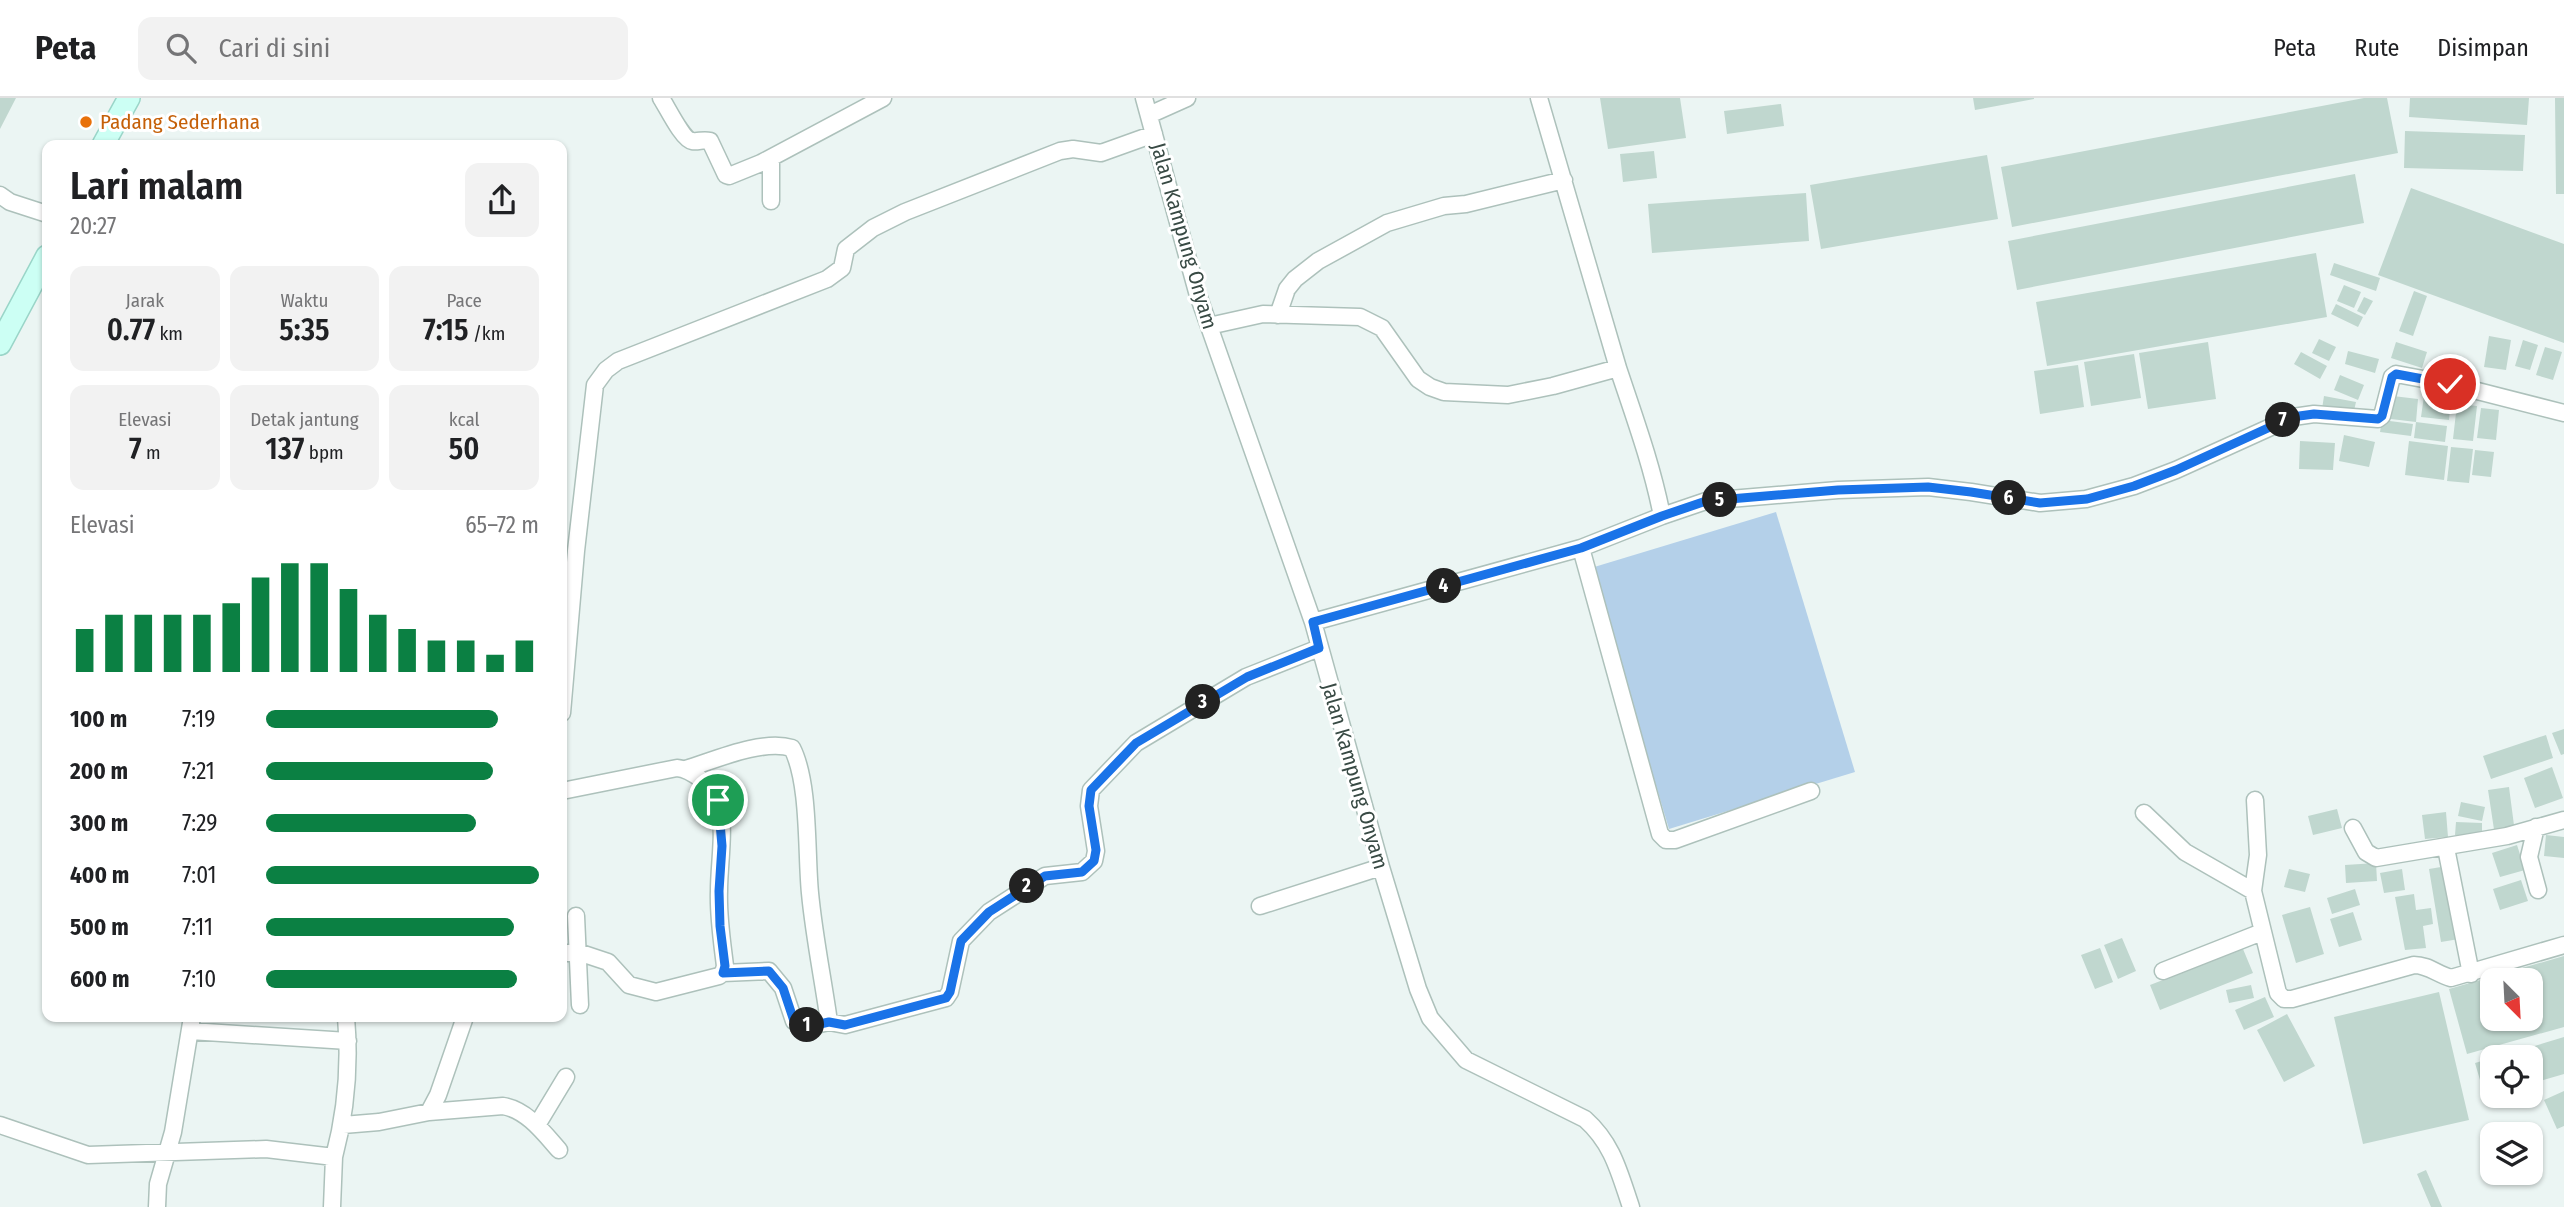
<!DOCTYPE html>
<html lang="id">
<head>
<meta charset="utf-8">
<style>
  :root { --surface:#fff; --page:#f2f2f2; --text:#202124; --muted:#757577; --line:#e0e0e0; --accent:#0b8043 }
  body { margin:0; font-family:"Fira Sans Condensed",sans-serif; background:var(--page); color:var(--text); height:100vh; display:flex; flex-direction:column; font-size:26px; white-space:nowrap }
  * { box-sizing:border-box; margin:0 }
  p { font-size:23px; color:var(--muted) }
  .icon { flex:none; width:38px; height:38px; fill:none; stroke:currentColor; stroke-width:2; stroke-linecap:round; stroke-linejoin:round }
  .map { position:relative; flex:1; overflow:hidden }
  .side { position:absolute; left:42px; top:42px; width:525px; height:882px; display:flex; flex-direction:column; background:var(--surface); border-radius:14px; box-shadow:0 2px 5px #0004 }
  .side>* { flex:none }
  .needle { width:46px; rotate:156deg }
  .tools { position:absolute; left:2480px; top:870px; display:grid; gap:14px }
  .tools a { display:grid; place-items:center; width:63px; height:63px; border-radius:14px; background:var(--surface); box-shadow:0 2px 5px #0004; font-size:35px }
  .pin { position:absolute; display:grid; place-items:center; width:60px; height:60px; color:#fff; margin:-30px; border:4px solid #fff; border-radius:50%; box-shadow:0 2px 7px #0007 }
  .km { position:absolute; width:35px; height:35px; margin:-18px; border-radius:50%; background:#222; color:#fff; font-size:19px; line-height:35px; text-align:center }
  .round { display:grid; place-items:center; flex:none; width:74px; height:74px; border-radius:14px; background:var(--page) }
  .overview { display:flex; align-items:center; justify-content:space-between; height:119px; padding:0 28px }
  h1 { font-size:38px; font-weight:600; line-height:52px }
  .metrics { display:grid; grid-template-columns:repeat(3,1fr); gap:10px; height:119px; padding:7px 28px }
  .metrics div { display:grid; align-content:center; border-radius:14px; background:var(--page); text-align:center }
  .metrics b { font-size:30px; font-weight:600 }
  .metrics small { font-size:19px; font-weight:400 }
  .metrics p { font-size:19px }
  .chart { height:196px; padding:14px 28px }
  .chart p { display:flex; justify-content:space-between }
  .chart svg { width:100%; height:126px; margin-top:7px; stroke:var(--accent); stroke-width:6 }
  ul { padding:0 28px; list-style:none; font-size:23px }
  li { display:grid; grid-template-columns:112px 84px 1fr; align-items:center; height:52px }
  li i { height:18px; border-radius:9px; background:var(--accent) }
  header { display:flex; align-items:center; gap:42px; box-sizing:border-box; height:98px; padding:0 35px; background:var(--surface); border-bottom:2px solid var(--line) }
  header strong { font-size:33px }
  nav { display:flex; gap:38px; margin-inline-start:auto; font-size:24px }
  .search { width:490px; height:63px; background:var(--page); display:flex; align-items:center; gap:18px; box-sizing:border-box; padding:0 24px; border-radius:14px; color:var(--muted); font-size:26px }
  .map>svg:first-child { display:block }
  .green { fill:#b4d0e9 }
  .building { fill:#c0d7cf; fill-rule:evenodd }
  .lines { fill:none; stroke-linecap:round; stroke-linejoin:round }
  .minor-casing { stroke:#adc1bb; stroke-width:19 }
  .secondary-casing { stroke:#9ad5c8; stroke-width:24 }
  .minor { stroke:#fff; stroke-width:16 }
  .secondary { stroke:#ccfff4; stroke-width:21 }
  .route-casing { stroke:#fff; stroke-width:14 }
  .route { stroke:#1a73e8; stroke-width:9 }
  .food-dot { fill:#e8710a; stroke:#fff; stroke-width:2.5 }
  .labels { text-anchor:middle; stroke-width:6; stroke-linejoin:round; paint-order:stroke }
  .food-label { font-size:21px; fill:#c56008; stroke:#fff; text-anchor:start }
  .street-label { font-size:21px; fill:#384a44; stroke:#fff }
</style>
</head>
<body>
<header>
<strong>Peta</strong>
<div class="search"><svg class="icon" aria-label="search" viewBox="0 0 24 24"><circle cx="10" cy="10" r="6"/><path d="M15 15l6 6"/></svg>Cari di sini</div>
<nav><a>Peta</a><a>Rute</a><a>Disimpan</a></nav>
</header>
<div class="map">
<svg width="2564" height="1109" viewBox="0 0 2564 1109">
  <rect width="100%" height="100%" fill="#ebf5f3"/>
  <path class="green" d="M 1776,414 L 1855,674 L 1669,731 L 1591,470 Z"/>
  <path class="building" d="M 0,0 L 16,0 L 0,31 Z
    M 1600,0 L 1680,0 L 1686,40 L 1608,51 Z
    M 1973,0 L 2034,0 L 2034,1 L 1975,12 Z
    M 2364,0 L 2387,0 L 2398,55 L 2012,129 L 2001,69 Z
    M 2410,0 L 2529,0 L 2527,27 L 2409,19 Z
    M 2555,0 L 2564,0 L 2564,96 L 2556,96 Z
    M 1781,6 L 1784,28 L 1727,36 L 1724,13 Z
    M 2405,33 L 2525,37 L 2523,73 L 2404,70 Z
    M 1654,53 L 1657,80 L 1623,84 L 1620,56 Z
    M 1987,57 L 1998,121 L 1821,151 L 1810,87 Z
    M 2355,76 L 2364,125 L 2017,192 L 2008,143 Z
    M 2411,90 L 2564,146 L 2564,245 L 2378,177 Z
    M 1806,95 L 1809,143 L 1652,155 L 1648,106 Z
    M 2316,155 L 2327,219 L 2047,268 L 2036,204 Z
    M 2334,165 L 2380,180 L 2376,193 L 2330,177 Z
    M 2344,187 L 2361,194 L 2354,210 L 2337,203 Z
    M 2414,193 L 2427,198 L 2413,238 L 2399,233 Z
    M 2364,199 L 2373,203 L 2365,217 L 2357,213 Z
    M 2336,206 L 2363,219 L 2358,229 L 2331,216 Z
    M 2489,238 L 2511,242 L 2506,272 L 2484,269 Z
    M 2319,241 L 2336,249 L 2329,263 L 2312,255 Z
    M 2523,242 L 2538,247 L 2530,272 L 2515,268 Z
    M 2208,244 L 2216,301 L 2148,311 L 2139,255 Z
    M 2396,244 L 2427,254 L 2422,270 L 2391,260 Z
    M 2545,249 L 2562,254 L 2553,282 L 2536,277 Z
    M 2348,253 L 2379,261 L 2375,275 L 2345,266 Z
    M 2301,254 L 2327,268 L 2320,281 L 2294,266 Z
    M 2134,256 L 2141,300 L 2091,308 L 2084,264 Z
    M 2078,267 L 2084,309 L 2040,316 L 2034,273 Z
    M 2340,277 L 2364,287 L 2358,302 L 2334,292 Z
    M 2324,298 L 2356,304 L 2353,317 L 2322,311 Z
    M 2393,298 L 2418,301 L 2416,324 L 2391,321 Z
    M 2424,298 L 2451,301 L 2449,322 L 2421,319 Z
    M 2457,306 L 2477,308 L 2473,343 L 2453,341 Z
    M 2481,310 L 2499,312 L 2496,342 L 2477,340 Z
    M 2382,322 L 2413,326 L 2411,338 L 2380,334 Z
    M 2416,324 L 2447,328 L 2445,344 L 2414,340 Z
    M 2344,337 L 2375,344 L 2369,369 L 2339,363 Z
    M 2300,343 L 2335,345 L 2333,372 L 2299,371 Z
    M 2409,343 L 2448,348 L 2444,382 L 2405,377 Z
    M 2451,349 L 2473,351 L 2469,385 L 2447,383 Z
    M 2475,352 L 2494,354 L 2491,379 L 2472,377 Z
    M 2564,631 L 2564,656 L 2561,657 L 2552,635 Z
    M 2546,637 L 2553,660 L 2491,681 L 2483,658 Z
    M 2552,669 L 2563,700 L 2535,710 L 2524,680 Z
    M 2509,689 L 2515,735 L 2495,738 L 2488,692 Z
    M 2461,704 L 2485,709 L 2482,723 L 2458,718 Z
    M 2337,711 L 2342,730 L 2313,737 L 2308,718 Z
    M 2446,714 L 2448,739 L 2425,741 L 2422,717 Z
    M 2456,724 L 2482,725 L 2482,738 L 2455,737 Z
    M 2546,737 L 2564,739 L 2564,760 L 2544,758 Z
    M 2517,747 L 2525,772 L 2500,779 L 2492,755 Z
    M 2376,765 L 2377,783 L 2346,785 L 2345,767 Z
    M 2447,768 L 2459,841 L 2441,844 L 2429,771 Z
    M 2289,771 L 2310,776 L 2305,794 L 2284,789 Z
    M 2402,771 L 2405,792 L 2384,795 L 2380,775 Z
    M 2521,782 L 2528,803 L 2500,812 L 2493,791 Z
    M 2355,791 L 2360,807 L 2332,816 L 2327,800 Z
    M 2414,796 L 2416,812 L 2431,810 L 2433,826 L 2423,828 L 2426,850 L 2405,852 L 2395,799 Z
    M 2310,809 L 2324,856 L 2296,865 L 2282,817 Z
    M 2353,814 L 2362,842 L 2339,849 L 2330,821 Z
    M 2122,840 L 2136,873 L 2118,881 L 2104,847 Z
    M 2100,850 L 2113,884 L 2095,891 L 2081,857 Z
    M 2243,851 L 2253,875 L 2160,912 L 2150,887 Z
    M 2564,858 L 2564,929 L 2467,956 L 2449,891 ZM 2492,882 L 2530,882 L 2530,920 L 2492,920 Z
    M 2251,887 L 2254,900 L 2229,905 L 2226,892 Z
    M 2439,894 L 2469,1022 L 2363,1046 L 2334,919 Z
    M 2265,899 L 2274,919 L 2244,932 L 2235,912 Z
    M 2287,916 L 2315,968 L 2284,984 L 2257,932 Z
    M 2564,939 L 2564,976 L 2530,986 L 2530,959 L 2498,959 Z
    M 2492,960 L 2492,997 L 2485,999 L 2475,965 Z
    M 2564,993 L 2564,1028 L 2557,1031 L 2544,1002 Z
    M 2426,1072 L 2442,1109 L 2431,1109 L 2417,1076 Z"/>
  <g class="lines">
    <defs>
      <path id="minor" d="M 661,0 C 667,9 683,42 692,43 C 699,44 703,41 710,43 L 726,77 L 729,78 L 761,65 L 883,0
        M 1144,0 L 1197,194 L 1313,524 L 1381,769 L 1418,891 L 1430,920 L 1466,962 L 1585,1021 C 1613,1046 1619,1074 1631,1109
        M 1539,0 L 1618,270
        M 1149,17 L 1187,0
        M 771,60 L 771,103
        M 0,97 L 10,104 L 47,116
        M 1278,217 L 1287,191 L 1295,181 L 1318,163 L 1387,125 L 1444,108 L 1466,106 L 1564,82
        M 1209,228 L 1263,216 L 1360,219 L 1382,230 L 1418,281 L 1430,289 L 1444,294 L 1508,297 L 1553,288 L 1618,270 C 1634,318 1652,367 1662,418
        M 1581,450 L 1660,736 L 1666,742 L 1675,742 L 1811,693
        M 1313,524 L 1581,450 L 1662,418 L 1706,403 L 1838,392 L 1928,389 L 1971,394 L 2040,405 L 2086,401 L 2134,388 L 2176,372 L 2293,319 L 2314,316 L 2378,321 L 2382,318 L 2392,279 L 2396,276 L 2450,286 L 2564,315
        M 562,615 L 576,453 L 595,287 L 606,272 L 618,263 L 827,181 L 842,170 L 846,151 L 873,130 L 905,114 L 1060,53 L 1073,51 L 1101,55 L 1154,36
        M 686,671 C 715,662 762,641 792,650 C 810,685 806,755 810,795 C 814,838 823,881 829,924 L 845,927 L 946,900 L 950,894 L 961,843 L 989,814 L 1045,778 L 1082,774 L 1094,763 L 1096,753 L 1089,708 L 1091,692 L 1136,645 L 1246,579 L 1319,550
        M 562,693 L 677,670 C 690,671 714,688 718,702 C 726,731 719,763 719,793 C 718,818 722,843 725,868 L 723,875 L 719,878 L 656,894 L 629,887 L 608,864 L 578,854 L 562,855
        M 2255,702 L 2258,757 L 2253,793 L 2278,895 L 2284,901 L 2292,901 L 2414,867 C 2428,867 2437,876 2451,880 L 2564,847
        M 2144,715 L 2185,754 L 2253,793
        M 2536,729 L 2529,759 L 2538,792
        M 2353,730 L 2366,754 L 2376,760 L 2507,738 L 2564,722
        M 2446,750 L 2471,876
        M 1260,808 L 1381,769
        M 576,818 L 580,907
        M 2163,873 L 2262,834
        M 723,875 L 769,873 L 783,890 L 794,923 L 811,928 L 829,924
        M 190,933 L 348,943
        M 429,1014 L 503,1008 C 527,1012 544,1035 559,1052
        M 0,1027 L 88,1057 L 266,1051 L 334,1059 C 346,1014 350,965 346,919
        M 343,1027 L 379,1024 L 429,1014 L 438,997 L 465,919
        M 537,1027 L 566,979
        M 157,1109 L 158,1086 L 173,1034 L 192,919
        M 332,1109 L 334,1059"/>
      <path id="secondary" d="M 103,47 L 129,0
        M 0,246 L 47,158"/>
    </defs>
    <use href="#minor" class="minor-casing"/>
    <use href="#secondary" class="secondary-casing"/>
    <use href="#minor" class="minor"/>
    <use href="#secondary" class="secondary"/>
  </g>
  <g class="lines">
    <defs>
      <path id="route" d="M 718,702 L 722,748 L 719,793 L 720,828 L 725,868 L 723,875 L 769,873 L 783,890 L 794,923 L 811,928 L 829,924 L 845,927 L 946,900 L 950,894 L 961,843 L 989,814 L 1045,778 L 1082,774 L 1094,763 L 1096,752 L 1089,708 L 1091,692 L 1136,645 L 1247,579 L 1319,550 L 1313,524 L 1581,450 L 1662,418 L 1706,403 L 1838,392 L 1928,389 L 1971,394 L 2040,405 L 2087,401 L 2134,388 L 2176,372 L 2292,319 L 2314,316 L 2378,321 L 2382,318 L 2392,279 L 2396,276 L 2450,286"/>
    </defs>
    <use href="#route" class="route-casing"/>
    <use href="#route" class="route"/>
  </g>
  <circle class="food-dot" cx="86" cy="24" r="7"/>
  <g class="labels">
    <g class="food-label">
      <text x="100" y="31">Padang Sederhana</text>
    </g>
    <g class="street-label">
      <text transform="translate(1184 138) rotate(74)" y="7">Jalan Kampung Onyam</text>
      <text transform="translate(1355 678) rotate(74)" y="7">Jalan Kampung Onyam</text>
    </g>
  </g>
</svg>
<div class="tools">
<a><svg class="needle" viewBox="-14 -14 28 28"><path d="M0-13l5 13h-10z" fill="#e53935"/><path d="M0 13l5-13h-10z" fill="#757577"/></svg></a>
<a><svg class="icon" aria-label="locate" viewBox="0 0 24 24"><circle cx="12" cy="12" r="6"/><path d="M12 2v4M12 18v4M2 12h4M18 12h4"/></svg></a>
<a><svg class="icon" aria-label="layers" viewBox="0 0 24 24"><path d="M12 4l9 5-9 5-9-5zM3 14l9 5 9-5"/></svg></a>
</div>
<div class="pin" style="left:718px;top:702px;background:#1e9e55"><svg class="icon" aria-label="arrive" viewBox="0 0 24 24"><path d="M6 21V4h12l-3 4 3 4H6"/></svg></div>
<div class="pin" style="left:2450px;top:286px;background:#d93025"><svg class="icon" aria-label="check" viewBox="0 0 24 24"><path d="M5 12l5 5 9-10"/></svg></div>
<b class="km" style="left:807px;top:927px">1</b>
<b class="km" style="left:1027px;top:788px">2</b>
<b class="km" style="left:1203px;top:604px">3</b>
<b class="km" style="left:1444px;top:488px">4</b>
<b class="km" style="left:1720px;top:402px">5</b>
<b class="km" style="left:2009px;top:400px">6</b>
<b class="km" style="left:2283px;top:322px">7</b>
<section class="side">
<div class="overview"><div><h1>Lari malam</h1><p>20:27</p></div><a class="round"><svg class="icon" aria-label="share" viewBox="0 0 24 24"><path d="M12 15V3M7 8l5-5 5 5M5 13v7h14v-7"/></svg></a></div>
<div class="metrics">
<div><p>Jarak</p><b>0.77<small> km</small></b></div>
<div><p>Waktu</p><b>5:35</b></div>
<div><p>Pace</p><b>7:15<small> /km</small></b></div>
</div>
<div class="metrics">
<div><p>Elevasi</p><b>7<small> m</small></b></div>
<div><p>Detak jantung</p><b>137<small> bpm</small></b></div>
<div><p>kcal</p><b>50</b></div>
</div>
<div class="chart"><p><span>Elevasi</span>65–72 m</p>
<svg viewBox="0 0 160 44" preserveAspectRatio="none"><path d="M5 44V29M15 44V24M25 44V24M35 44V24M45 44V24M55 44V20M65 44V11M75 44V6M85 44V6M95 44V15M105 44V24M115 44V29M125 44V33M135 44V33M145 44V38M155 44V33"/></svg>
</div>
<ul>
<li><b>100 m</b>7:19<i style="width:85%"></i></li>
<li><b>200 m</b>7:21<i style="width:83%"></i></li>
<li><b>300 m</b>7:29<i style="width:77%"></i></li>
<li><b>400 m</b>7:01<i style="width:100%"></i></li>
<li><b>500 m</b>7:11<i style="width:91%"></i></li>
<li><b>600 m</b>7:10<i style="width:92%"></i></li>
</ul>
</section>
</div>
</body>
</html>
